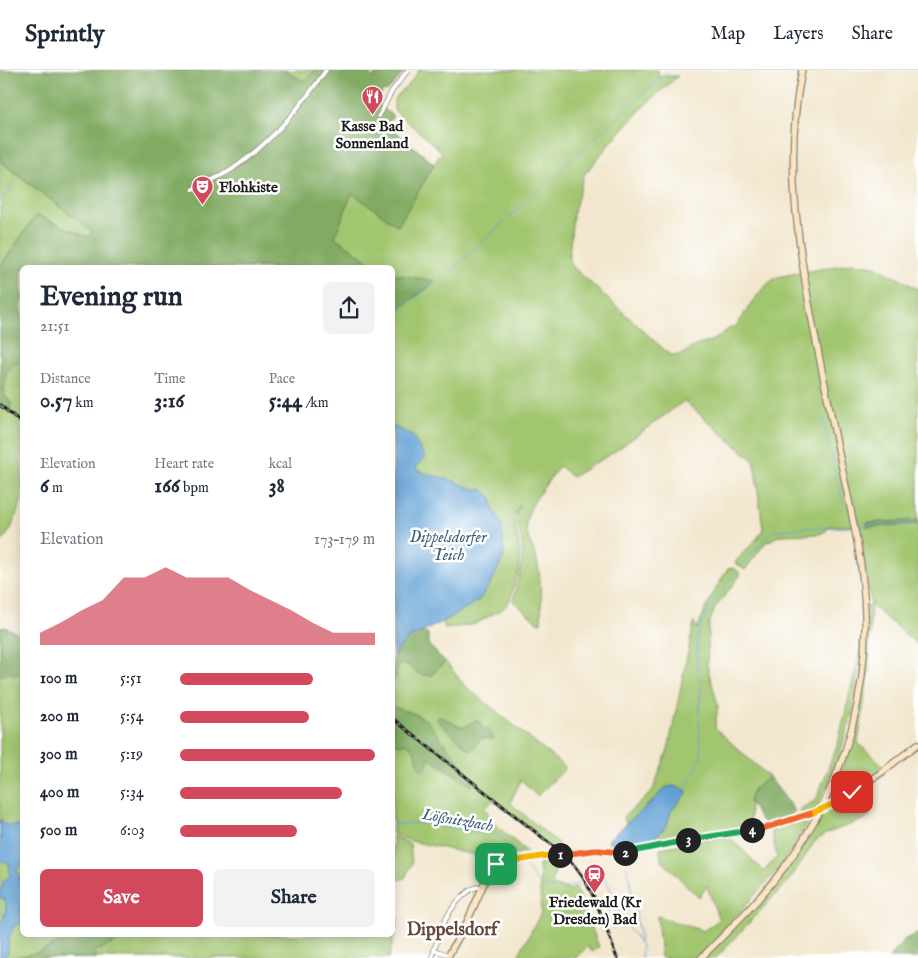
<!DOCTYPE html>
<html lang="en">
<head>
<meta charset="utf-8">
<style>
  :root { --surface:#fff; --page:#f2f2f3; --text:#1f2937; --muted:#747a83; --line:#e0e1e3; --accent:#d1495b }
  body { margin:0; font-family:"IM FELL English",serif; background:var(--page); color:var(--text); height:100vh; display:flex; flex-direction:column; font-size:19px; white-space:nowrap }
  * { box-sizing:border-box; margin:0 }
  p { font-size:16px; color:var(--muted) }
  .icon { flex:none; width:28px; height:28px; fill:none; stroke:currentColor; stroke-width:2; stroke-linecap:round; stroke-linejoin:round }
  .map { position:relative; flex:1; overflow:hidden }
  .details { position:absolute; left:20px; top:195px; width:375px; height:672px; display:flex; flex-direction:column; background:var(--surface); border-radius:8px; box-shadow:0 2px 12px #0003 }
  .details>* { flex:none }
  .pin { position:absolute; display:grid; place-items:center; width:42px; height:42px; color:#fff; margin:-21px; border-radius:10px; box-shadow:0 2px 8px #0006 }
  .km { position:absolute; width:25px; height:25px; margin:-12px; border-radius:50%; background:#222; color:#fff; font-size:14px; line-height:25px; text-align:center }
  .round { display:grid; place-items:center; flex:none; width:52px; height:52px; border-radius:8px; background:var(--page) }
  .head { display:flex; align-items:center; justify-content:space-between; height:85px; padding:0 20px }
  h1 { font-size:28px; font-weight:700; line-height:38px }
  .figures { display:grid; grid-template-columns:repeat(3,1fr); gap:8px; height:85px; padding:5px 20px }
  .figures div { display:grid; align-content:center }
  .figures b { font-size:21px; font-weight:700 }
  .figures small { font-size:14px; font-weight:400 }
  .figures p { font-size:14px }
  .chart { height:140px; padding:10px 20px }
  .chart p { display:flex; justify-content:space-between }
  .chart svg { width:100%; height:90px; margin-top:5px; fill:var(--accent); opacity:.7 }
  .cta { display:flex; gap:10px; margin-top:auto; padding:10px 20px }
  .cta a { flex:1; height:58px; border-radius:8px; background:var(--accent); color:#fff; font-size:20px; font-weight:700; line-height:58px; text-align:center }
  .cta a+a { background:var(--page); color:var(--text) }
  ul { padding:0 20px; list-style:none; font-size:16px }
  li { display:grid; grid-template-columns:80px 60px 1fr; align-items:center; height:38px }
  li i { height:12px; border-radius:6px; background:var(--accent) }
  header { display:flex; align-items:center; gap:30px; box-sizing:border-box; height:70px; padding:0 25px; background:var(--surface); border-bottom:1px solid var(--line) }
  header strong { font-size:24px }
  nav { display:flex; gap:28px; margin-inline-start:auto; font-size:18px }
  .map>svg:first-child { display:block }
  .green { fill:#a2c670; stroke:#5f7146 }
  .forest { fill:#81ab62; stroke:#4e643f }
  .water { fill:#62a1d4; stroke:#3f5e78 }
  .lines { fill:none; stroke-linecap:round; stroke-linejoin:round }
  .stream { stroke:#62a1d4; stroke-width:1 }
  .street-casing { stroke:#878275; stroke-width:5.5 }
  .secondary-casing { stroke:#878275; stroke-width:8 }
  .street { stroke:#fff; stroke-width:4 }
  .secondary { stroke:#fce5c4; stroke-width:5.5 }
  .rail-casing { stroke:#1c1c1c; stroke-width:3 }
  .rail { stroke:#fff; stroke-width:1; stroke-dasharray:4; stroke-linecap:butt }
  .secondary-bridge-casing { stroke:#878275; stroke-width:8; stroke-linecap:butt }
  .secondary-bridge { stroke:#fce5c4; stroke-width:5.5 }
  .split-1-casing { stroke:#fff; stroke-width:10 }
  .split-2-casing { stroke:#fff; stroke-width:10 }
  .split-3-casing { stroke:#fff; stroke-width:10 }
  .split-4-casing { stroke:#fff; stroke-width:10 }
  .split-5-casing { stroke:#fff; stroke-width:10 }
  .split-6-casing { stroke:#fff; stroke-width:10 }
  .split-1 { stroke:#f5b400; stroke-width:6 }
  .split-2 { stroke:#f0652b; stroke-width:6 }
  .split-3 { stroke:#22a559; stroke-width:6 }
  .split-4 { stroke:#22a559; stroke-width:6 }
  .split-5 { stroke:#f0652b; stroke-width:6 }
  .split-6 { stroke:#f5b400; stroke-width:6 }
  .labels { text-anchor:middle; stroke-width:5; stroke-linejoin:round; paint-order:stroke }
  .poi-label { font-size:15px; font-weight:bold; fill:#1c1c1c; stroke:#fff }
  .water-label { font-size:16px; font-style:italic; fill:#3f5e78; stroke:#fff }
  .quarter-label { font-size:18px; font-weight:bold; fill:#664841; stroke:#fff }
</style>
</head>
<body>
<header>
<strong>Sprintly</strong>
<nav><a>Map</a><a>Layers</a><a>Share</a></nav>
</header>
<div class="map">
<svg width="918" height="888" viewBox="0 0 918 888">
  <rect width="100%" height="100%" fill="#fff"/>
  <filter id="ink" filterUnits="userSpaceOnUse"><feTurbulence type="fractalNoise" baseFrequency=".02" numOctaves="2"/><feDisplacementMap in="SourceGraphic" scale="10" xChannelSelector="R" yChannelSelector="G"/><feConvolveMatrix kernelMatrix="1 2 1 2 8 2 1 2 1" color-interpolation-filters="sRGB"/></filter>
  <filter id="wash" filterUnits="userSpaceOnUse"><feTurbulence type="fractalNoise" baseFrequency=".0096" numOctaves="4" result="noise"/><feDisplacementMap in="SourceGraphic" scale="20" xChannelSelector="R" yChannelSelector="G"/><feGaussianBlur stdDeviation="1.12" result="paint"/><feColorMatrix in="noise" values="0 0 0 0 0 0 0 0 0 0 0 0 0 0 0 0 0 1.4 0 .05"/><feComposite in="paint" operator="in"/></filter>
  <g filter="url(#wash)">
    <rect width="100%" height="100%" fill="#f2e7ce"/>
    <path class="green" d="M 284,0 L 317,0 L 303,11 Z
      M 419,0 L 658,0 L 658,6 L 678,6 L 644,36 L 612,71 L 584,105 L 573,145 L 569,186 L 572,196 L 670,285 L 681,285 L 693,277 L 716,269 L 732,256 L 735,258 C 747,240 758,219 777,207 L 853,193 L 875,196 L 918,219 L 918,575 L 871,535 L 869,601 L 858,673 L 884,696 L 884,704 L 855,725 L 862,738 L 870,745 L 863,750 L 825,764 L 815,771 L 791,808 L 716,888 L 661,888 L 657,846 L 703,861 L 719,850 L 707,816 L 699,828 L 661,790 L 660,778 L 728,766 L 764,801 L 777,787 L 771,760 L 802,750 L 800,739 L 816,730 L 838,673 L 862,572 L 853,641 L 838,690 L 820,732 L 784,792 L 730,853 L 720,863 L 718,874 L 803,775 L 829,730 L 847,686 L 863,623 L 867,585 L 867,535 L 871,534 L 859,456 L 827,456 L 826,461 L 819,464 L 780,465 L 765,473 L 745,500 L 735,493 C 743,481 757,472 763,459 L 754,391 L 684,331 L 614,382 L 572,407 L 559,396 C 549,411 528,435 526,453 C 525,466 533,475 536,487 C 541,503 542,535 541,553 L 537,552 L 513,531 L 522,493 L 523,478 L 516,444 L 520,435 L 516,440 L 514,446 L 520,480 L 519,498 L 510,530 L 504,538 L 475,554 L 445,559 L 443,552 L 479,530 L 502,455 L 493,439 L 492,428 L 482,420 C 471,420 462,414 451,410 C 438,406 427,406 416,399 L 417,395 L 393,366 L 392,198 L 148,198 L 387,54 L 434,94 L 442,82 L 394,40 L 394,29 L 411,12 Z
      M 0,91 L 93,162 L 87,167 L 36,145 L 0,197 Z
      M 22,288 L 22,430 L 11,459 L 0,474 L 0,334 L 10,342 L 11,333 L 4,324 L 6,302 Z
      M 733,498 L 739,502 L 740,506 L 715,538 L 709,554 L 707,596 L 718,635 L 715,658 L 769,707 C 746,726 749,726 751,756 L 651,772 L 667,755 L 671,741 L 687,723 L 686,720 L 673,716 L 664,718 L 657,727 L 626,754 L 623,747 L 652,722 L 668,680 L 694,552 L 697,559 C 706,537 715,518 728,499 Z
      M 5,557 L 22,565 L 22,865 L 392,865 L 393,847 L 398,849 L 389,888 L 0,888 L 0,558 Z
      M 445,591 L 464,615 L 566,698 L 537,726 L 521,710 L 510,733 L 559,774 L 546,776 L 542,770 L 493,730 L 485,738 L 493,753 L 527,782 L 488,788 L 411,771 L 393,764 L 392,653 L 433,659 C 422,645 410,642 393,637 L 393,610 L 396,607 L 397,594 L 408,595 L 419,604 L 434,603 Z
      M 393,766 L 410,774 L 412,793 L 405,808 L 393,812 Z
      M 554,790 L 561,794 L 555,801 L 552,815 L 570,820 L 576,817 L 599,877 L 593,882 L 587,877 L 576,888 L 517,888 L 541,843 L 539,792 Z"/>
    <path class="forest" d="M 0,0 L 284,0 L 303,11 L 317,0 L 366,0 L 373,8 L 377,0 L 406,0 L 387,22 L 383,21 L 377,33 L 393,46 L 387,55 L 434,95 L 398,156 L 352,123 L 335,167 L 377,197 L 22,198 L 22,288 L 6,302 L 4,324 L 11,333 L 10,343 L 0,334 L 0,197 L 36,145 L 87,167 L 93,162 L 0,91 Z
      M 393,204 L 435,211 L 393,245 Z
      M 918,450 L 918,454 L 867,457 L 867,453 Z
      M 5,557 L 22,568 L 22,605 L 8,603 L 0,606 L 0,558 Z
      M 421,562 L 428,564 L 429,575 L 445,591 L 434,603 L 430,606 L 419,604 L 408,595 L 397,594 L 396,608 L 393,610 L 393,586 L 407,569 Z
      M 393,637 L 412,643 L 426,650 L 473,709 L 472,716 L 429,688 L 426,700 L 420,699 L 414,680 L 406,673 L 399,675 L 393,672 Z
      M 440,646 L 458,656 L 464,657 L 476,650 L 480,652 L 483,659 L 489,660 L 494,669 L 481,668 L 474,677 L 469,680 L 440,653 L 436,648 Z
      M 769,707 L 795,741 L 790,746 L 766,754 L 761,750 L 749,731 L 753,720 Z
      M 918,863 L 918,888 L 889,888 L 905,869 Z
      M 80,865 L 134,865 L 95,881 L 97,888 L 15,888 L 38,882 Z"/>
    <path class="water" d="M 393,356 L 412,365 L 425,388 L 417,395 L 416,399 C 427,406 439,406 451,410 C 462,414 470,420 482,419 L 492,428 L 493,439 L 502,455 L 504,486 L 492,512 L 479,530 L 443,552 L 407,569 L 393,586 Z
      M 673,716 L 686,720 L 687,723 L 671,741 L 667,755 L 651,772 L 631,780 L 613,778 L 608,772 L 610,768 L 657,727 L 664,718 Z
      M 0,750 L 9,756 L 17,755 L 21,757 L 21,761 L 22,762 L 22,795 L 17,800 C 21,810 28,828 20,838 L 22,853 L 14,856 L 9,868 L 8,882 L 4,888 L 0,888 L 0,852 L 4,850 L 4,843 L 6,841 L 5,829 L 0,828 L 0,818 L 4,816 L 2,812 L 10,806 L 9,794 L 0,790 Z"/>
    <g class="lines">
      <path class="stream" d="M 0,134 L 16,109
        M 392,243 L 434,215 L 467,186 L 668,0
        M 822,348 L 843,431
        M 856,456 L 918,453
        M 741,495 L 773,461 L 803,458 L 852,457
        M 698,601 C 697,591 696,580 697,570 C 701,545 722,522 736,502
        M 698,604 L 701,618 L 699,647
        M 685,720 L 701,688 L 699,650
        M 392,755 L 414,753 L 494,764 L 501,767 L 516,782
        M 524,794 C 529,800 533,808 538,813 C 546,822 571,818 579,813
        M 627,796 L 640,869 L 639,872
        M 589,808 L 603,805 L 613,824 L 621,850 L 636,867 L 642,877 L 641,886 L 643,888"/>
    </g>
  </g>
  <g filter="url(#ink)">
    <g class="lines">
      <defs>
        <path id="street" d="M 379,46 L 392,21 L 408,0
          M 193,119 C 206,113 220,107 231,100 C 270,74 300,38 326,0
          M 434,880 L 449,885
          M 432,888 C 439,862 447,837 469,821 C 474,818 477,816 483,817"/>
        <path id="secondary" d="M 837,732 L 882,702 L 918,674
          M 447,888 L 467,852 L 490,800 L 496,794 L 544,786 L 596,780 L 630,783 L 656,776 L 765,758 L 812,743
          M 701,888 C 738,851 776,814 803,770 C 846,702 867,624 865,544 C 864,501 855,459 846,417 C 834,360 822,302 811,245 C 796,163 785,83 802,0"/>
      </defs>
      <use href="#street" class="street-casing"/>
      <use href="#secondary" class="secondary-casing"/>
      <use href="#street" class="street"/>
      <use href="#secondary" class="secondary"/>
      <defs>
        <path id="rail" d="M 0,335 L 22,353
          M 392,648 L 567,787 C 595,817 603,851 617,888"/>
      </defs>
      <use href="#rail" class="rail-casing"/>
      <use href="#rail" class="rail"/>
      <defs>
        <path id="secondary-bridge" d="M 812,743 L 837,732"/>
      </defs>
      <use href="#secondary-bridge" class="secondary-bridge-casing"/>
      <use href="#secondary-bridge" class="secondary-bridge"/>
    </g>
  </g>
  <g class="lines" filter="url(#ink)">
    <defs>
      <path id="split-1" d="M 496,794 L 544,786 L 560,785"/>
      <path id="split-2" d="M 560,785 L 596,780 L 625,783"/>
      <path id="split-3" d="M 625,783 L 688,770"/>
      <path id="split-4" d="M 688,770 L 752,760"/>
      <path id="split-5" d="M 752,760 L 765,758 L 815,742"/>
      <path id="split-6" d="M 815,742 L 837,732 L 852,722"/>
    </defs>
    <use href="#split-1" class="split-1-casing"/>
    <use href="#split-2" class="split-2-casing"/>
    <use href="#split-3" class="split-3-casing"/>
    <use href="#split-4" class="split-4-casing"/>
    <use href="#split-5" class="split-5-casing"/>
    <use href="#split-6" class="split-6-casing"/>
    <use href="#split-1" class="split-1"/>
    <use href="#split-2" class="split-2"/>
    <use href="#split-3" class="split-3"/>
    <use href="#split-4" class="split-4"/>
    <use href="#split-5" class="split-5"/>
    <use href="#split-6" class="split-6"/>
  </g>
  <defs>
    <symbol id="restaurant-pin" viewBox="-11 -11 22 30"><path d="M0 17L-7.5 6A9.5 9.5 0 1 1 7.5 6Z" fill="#d1495b" stroke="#fff"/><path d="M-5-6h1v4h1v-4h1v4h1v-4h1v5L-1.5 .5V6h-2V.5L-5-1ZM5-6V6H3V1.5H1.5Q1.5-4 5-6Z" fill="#fff"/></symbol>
    <symbol id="theatre-pin" viewBox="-11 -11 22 30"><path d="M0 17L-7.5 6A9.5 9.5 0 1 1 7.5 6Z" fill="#d1495b" stroke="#fff"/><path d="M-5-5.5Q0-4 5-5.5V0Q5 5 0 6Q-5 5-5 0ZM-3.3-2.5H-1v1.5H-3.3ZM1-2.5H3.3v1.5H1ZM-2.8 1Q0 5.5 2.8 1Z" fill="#fff"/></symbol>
    <symbol id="station-pin" viewBox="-11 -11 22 30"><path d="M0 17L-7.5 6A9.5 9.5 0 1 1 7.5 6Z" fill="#d1495b" stroke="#fff"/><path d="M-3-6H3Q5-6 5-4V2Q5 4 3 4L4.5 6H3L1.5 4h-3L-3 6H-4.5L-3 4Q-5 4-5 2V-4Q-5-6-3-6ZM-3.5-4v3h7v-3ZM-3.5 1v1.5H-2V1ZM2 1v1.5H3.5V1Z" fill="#fff"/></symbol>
  </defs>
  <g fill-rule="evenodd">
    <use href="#restaurant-pin" x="360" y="14" width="25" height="34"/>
    <use href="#theatre-pin" x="190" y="104" width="25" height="34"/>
    <use href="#station-pin" x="582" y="792" width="25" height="34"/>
  </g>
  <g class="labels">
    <g class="poi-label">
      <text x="372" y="61">Kasse Bad<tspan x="372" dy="17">Sonnenland</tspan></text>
      <text x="219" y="122" text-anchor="start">Flohkiste</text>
      <text x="595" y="837">Friedewald (Kr<tspan x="595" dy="17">Dresden) Bad</tspan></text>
    </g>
    <g class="water-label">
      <text x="448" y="472">Dippelsdorfer<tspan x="448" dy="18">Teich</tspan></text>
      <text transform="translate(458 749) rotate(10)" y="6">Lößnitzbach</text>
    </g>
    <g class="quarter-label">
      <text x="452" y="865">Dippelsdorf</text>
    </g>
  </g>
</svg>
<div class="pin" style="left:496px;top:794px;background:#1e9e55"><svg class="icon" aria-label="arrive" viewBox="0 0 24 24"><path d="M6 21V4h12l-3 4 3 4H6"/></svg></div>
<div class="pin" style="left:852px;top:722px;background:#d93025"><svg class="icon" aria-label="check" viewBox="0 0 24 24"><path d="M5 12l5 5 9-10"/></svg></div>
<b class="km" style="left:560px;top:785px">1</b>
<b class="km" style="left:625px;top:783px">2</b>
<b class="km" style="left:688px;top:770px">3</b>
<b class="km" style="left:752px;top:760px">4</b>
<section class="details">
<div class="head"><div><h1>Evening run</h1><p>21:51</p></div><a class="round"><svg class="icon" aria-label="share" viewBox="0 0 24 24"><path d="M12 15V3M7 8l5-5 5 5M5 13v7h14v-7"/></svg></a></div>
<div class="figures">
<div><p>Distance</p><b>0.57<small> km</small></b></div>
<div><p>Time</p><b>3:16</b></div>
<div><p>Pace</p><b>5:44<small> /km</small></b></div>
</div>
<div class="figures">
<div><p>Elevation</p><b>6<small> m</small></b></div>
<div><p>Heart rate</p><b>166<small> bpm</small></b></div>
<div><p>kcal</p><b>38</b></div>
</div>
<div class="chart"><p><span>Elevation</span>173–179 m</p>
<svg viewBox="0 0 160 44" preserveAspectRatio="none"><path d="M0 44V38L10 33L20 27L30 22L40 11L50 11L60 6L70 11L80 11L90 11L100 17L110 22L120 27L130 33L140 38L150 38L160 38V44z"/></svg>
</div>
<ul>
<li><b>100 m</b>5:51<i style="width:68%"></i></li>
<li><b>200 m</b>5:54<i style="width:66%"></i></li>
<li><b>300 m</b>5:19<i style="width:100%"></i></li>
<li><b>400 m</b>5:34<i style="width:83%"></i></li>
<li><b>500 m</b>6:03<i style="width:60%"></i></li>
</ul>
<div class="cta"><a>Save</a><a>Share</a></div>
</section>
</div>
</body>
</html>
